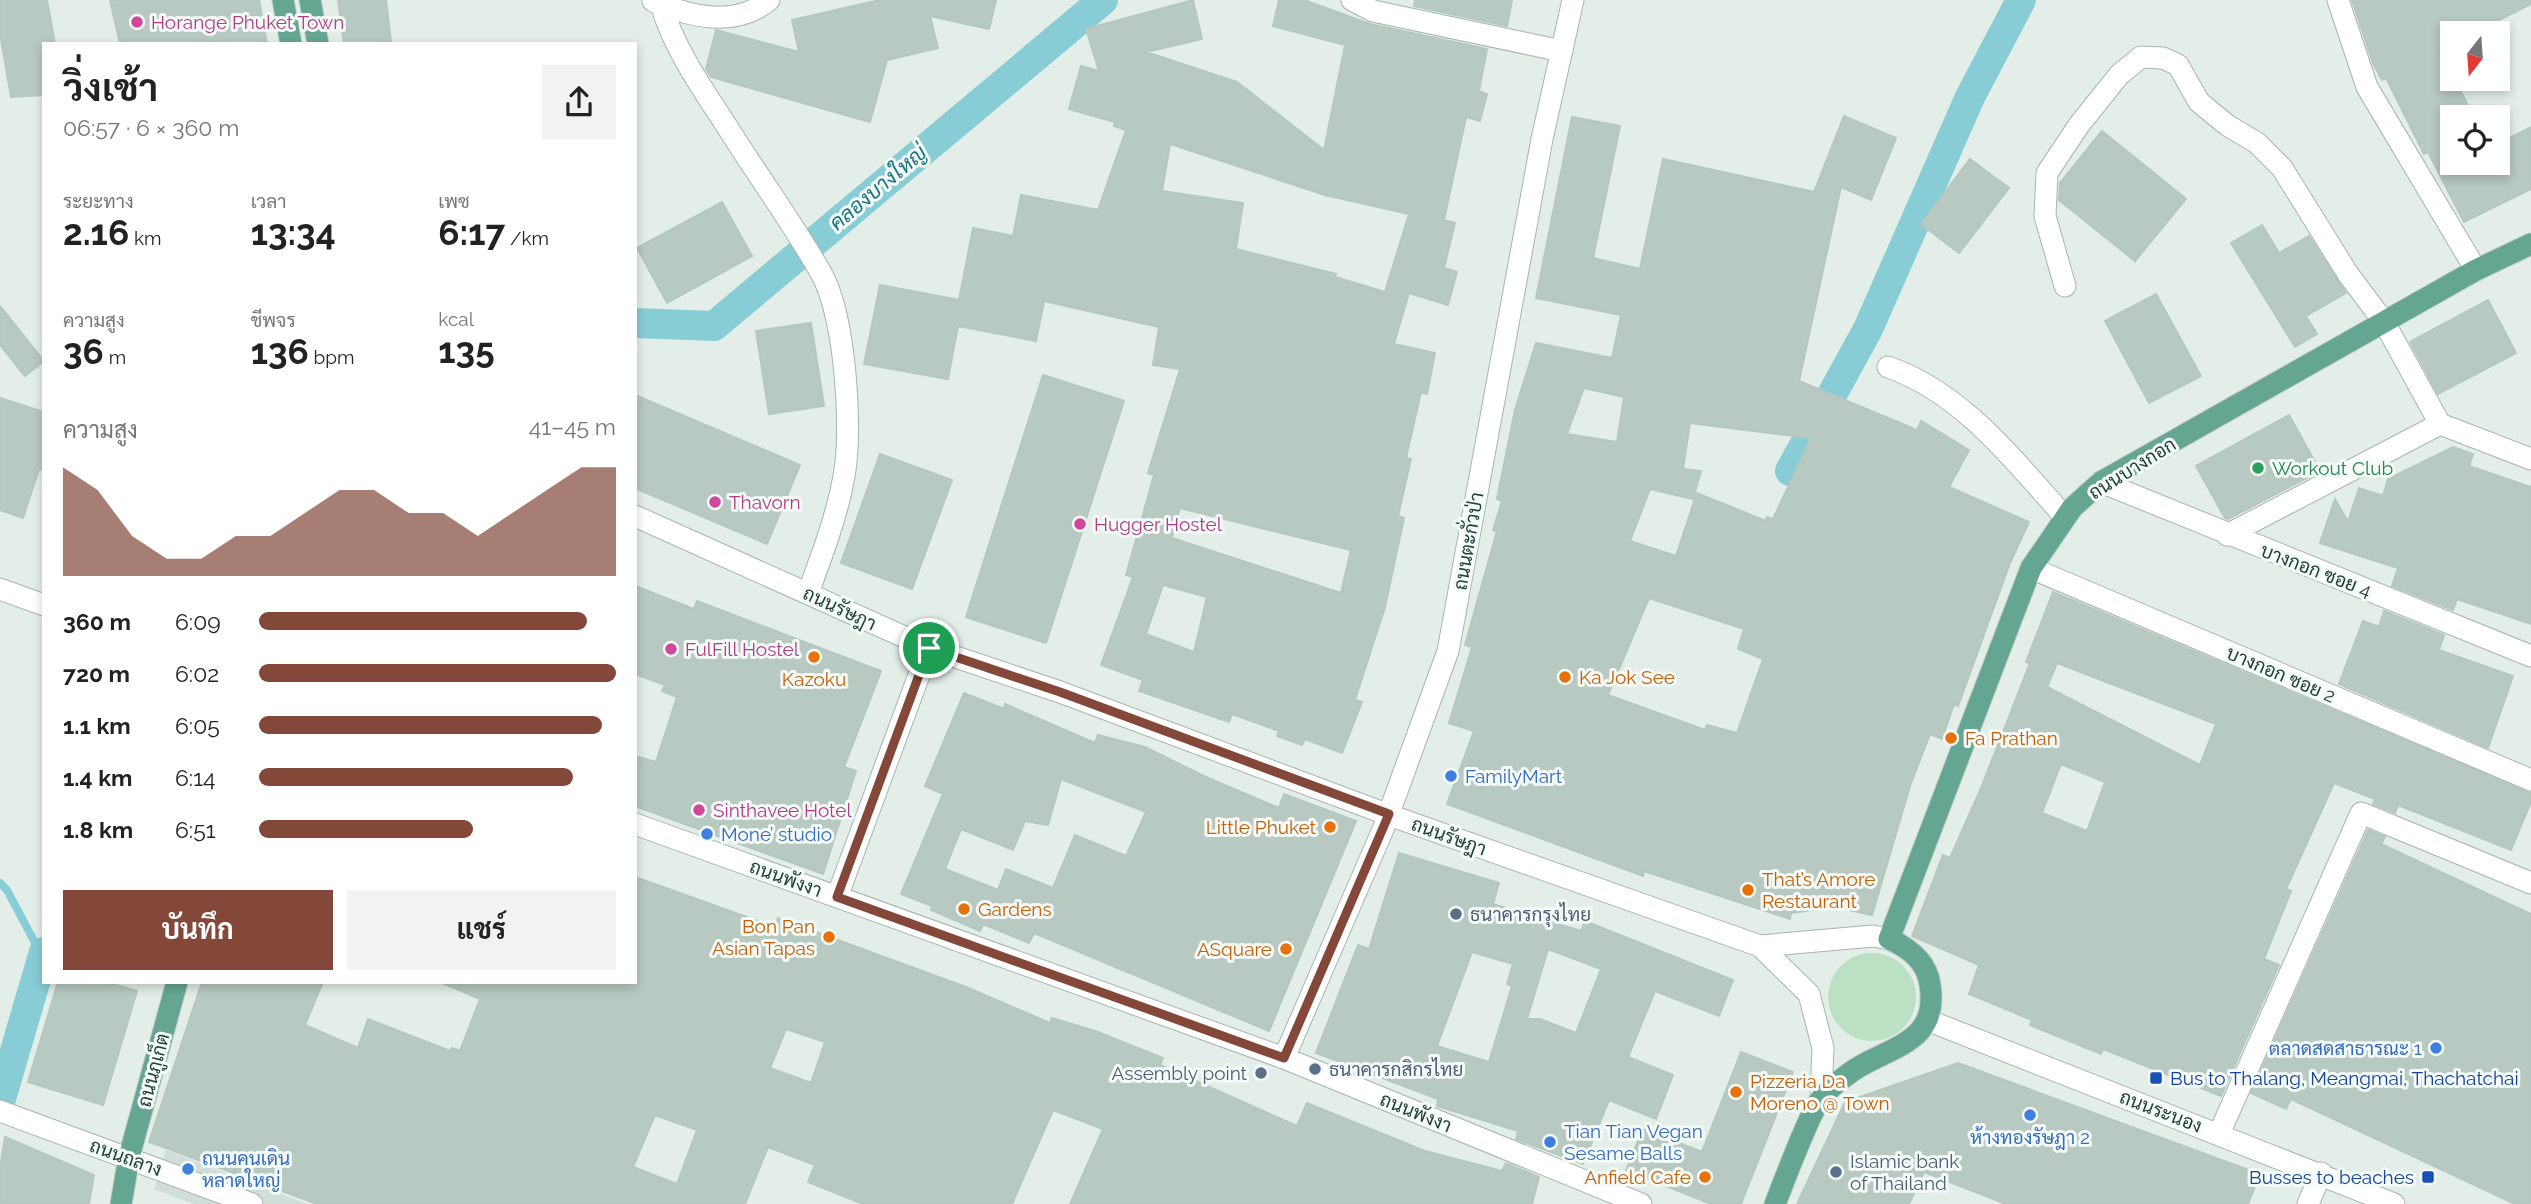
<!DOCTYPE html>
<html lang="th">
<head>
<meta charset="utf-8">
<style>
  :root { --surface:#fff; --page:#f2f2f2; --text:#222; --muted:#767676; --accent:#834839 }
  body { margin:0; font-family:Raleway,Sarabun,sans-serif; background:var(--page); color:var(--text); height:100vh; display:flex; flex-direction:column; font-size:26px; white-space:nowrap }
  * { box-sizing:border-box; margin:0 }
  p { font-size:23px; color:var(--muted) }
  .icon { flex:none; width:38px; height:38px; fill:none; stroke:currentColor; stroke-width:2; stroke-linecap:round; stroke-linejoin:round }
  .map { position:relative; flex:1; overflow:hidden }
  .sheet { position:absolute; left:42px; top:42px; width:595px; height:942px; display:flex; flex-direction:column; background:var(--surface); border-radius:0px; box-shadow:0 4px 10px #0003 }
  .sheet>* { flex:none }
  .needle { width:46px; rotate:197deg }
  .tools { position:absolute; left:2440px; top:21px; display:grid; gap:14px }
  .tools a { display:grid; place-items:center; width:70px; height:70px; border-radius:0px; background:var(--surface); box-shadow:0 4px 10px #0003; font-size:35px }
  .pin { position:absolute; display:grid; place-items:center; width:60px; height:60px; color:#fff; margin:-30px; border:4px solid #fff; border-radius:50%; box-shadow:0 2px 7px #0007 }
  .round { display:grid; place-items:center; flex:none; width:74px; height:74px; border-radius:0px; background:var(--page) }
  .overview { display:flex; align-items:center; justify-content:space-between; height:119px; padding:0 21px }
  h1 { font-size:38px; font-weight:700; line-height:52px }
  .stats { display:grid; grid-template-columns:repeat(3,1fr); gap:10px; height:119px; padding:7px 21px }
  .stats div { display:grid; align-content:center }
  .stats b { font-size:35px; font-weight:700 }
  .stats small { font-size:19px; font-weight:400 }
  .stats p { font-size:19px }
  .chart { height:196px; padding:14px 21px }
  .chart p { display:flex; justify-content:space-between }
  .chart svg { width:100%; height:126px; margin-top:7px; fill:var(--accent); opacity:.7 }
  .cta { display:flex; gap:14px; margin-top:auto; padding:14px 21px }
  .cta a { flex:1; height:80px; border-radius:0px; background:var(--accent); color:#fff; font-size:28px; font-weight:700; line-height:80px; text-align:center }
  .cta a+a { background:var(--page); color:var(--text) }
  ul { padding:0 21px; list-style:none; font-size:23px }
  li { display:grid; grid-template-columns:112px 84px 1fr; align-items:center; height:52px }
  li i { height:18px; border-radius:9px; background:var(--accent) }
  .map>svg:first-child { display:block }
  .built { fill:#d1ded7 }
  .green { fill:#bbe0c3 }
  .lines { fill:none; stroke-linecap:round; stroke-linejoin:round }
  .stream { stroke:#88cdd6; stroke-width:8 }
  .canal { stroke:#88cdd6; stroke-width:30 }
  .building { fill:#b8c9c1; stroke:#b5c8bf; stroke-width:2; fill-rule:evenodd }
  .minor-casing { stroke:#a5b6af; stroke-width:23 }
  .major-casing { stroke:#c1cac7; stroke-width:23 }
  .minor { stroke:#fff; stroke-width:21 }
  .major { stroke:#65a692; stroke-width:21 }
  .route-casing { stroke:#fff; stroke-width:14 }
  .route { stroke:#834839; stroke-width:9 }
  .hotel-dot { fill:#d1479c; stroke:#f4faf7; stroke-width:2.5 }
  .leisure-dot { fill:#2e9e5b; stroke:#f4faf7; stroke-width:2.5 }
  .food-dot { fill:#e8710a; stroke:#f4faf7; stroke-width:2.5 }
  .shop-dot { fill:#3f7fe0; stroke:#f4faf7; stroke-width:2.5 }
  .service-dot { fill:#5c6f8a; stroke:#f4faf7; stroke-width:2.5 }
  .transit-dot { fill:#1a4fb4; stroke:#f4faf7; stroke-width:2.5 }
  .labels { text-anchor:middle; stroke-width:6; stroke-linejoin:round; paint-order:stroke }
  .hotel-label { font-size:19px; fill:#b23c85; stroke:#f4faf7; text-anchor:start }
  .street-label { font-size:19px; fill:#214037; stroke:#f4faf7 }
  .leisure-label { font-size:19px; fill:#27864d; stroke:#f4faf7; text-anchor:start }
  .food-label { font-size:19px; fill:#c56008; stroke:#f4faf7; text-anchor:start }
  .shop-label { font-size:19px; fill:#366cbe; stroke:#f4faf7; text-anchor:start }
  .service-label { font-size:19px; fill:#4e5e75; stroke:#f4faf7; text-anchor:start }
  .transit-label { font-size:19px; fill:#164399; stroke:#f4faf7; text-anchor:start }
  .water-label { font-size:21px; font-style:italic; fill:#177380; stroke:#f4faf7 }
</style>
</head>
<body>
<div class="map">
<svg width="2531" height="1204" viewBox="0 0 2531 1204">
  <rect width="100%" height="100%" fill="#e3eee8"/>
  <path class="built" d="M 166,1150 L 307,1204 L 193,1204 L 154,1189 Z"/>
  <path class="green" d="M1828 997a44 44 0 1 1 88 0a44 44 0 1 1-88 0Z"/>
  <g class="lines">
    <path class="stream" d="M 0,883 L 7,890 L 42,956"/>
    <path class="canal" d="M 635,323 L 714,326 L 1103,0
      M 1790,471 L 1868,329 L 1970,97 L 2021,0
      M 0,1102 L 44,952"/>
  </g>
  <path class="building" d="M 0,0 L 47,0 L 55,44 L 44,44 L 44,95 L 11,97 L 0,33 Z
    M 110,0 L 259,0 L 267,44 L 120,44 Z
    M 338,0 L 386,0 L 391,41 L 344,44 Z
    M 880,0 L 996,0 L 989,29 L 930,16 L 938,48 L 887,60 L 870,122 L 711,77 L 706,69 L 716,30 L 799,52 L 792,20 Z
    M 1193,0 L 1202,39 L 1146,52 L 1237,82 L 1324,150 L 1345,45 L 1273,26 L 1279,0 L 1304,0 L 1370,24 L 1487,49 L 1479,91 L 1487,94 L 1480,121 L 1466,117 L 1444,220 L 1455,223 L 1444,268 L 1457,272 L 1448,305 L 1409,293 L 1394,344 L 1435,353 L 1427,394 L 1421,392 L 1406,458 L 1411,459 L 1398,516 L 1404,518 L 1385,607 L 1355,700 L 1362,702 L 1342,753 L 1305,739 L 1302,745 L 1277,736 L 1279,731 L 1232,714 L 1229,722 L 1139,691 L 1143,680 L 1101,665 L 1133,577 L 1126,575 L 1154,475 L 1148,473 L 1180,369 L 1153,365 L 1159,327 L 1044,301 L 1036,341 L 958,326 L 948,379 L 864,364 L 880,285 L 959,300 L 973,228 L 1013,236 L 1021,195 L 1098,210 L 1126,130 L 1114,126 L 1115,122 L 1069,109 L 1081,66 L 1099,71 L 1086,29 ZM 1170,144 L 1325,195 L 1409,214 L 1385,292 L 1335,277 L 1336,274 L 1236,249 L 1243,203 L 1162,191 ZM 1180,508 L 1351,550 L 1341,593 L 1172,538 ZM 1163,585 L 1207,597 L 1194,652 L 1146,634 Z
    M 1415,0 L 1512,0 L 1507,26 L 1414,6 Z
    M 2352,0 L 2531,0 L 2531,4 L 2474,33 L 2452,33 L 2452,45 L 2440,51 L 2474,117 L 2452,117 L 2452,163 L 2497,163 L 2497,144 L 2531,127 L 2531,189 L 2464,222 L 2428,152 L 2424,154 L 2386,78 L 2382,80 L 2373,63 Z
    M 1844,116 L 1896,138 L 1871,200 L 1841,187 L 1799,381 L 1917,430 L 1921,421 L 1969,450 L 1949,487 L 2029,522 L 2010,563 L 1958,706 L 1954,704 L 1942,739 L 1930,734 L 1910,786 L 1872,915 L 1835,907 L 1791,913 L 1790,919 L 1644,871 L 1643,876 L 1447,804 L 1474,731 L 1449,723 L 1472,647 L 1465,645 L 1497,531 L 1493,530 L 1502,501 L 1497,499 L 1515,410 L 1536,343 L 1612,358 L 1621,315 L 1536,298 L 1572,117 L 1620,126 L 1593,258 L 1640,269 L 1663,159 L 1814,192 ZM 1584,388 L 1624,397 L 1617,442 L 1567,434 ZM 1690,423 L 1811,438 L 1773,519 L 1767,517 L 1766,521 L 1697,493 L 1676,556 L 1630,541 L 1650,489 L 1693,499 L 1701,471 L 1683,469 ZM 1649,598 L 1744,629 L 1738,649 L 1763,659 L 1737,733 L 1707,725 L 1705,730 L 1608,695 Z
    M 2102,131 L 2186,199 L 2135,261 L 2059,200 L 2060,183 Z
    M 1970,159 L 2009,188 L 1959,253 L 1921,224 Z
    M 722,202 L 752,256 L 667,303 L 637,248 Z
    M 2262,225 L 2279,253 L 2309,236 L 2346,293 L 2306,316 L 2317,334 L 2295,347 L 2231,243 Z
    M 2156,294 L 2201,376 L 2149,403 L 2105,321 Z
    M 2488,300 L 2516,353 L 2438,394 L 2410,342 Z
    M 0,306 L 44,361 L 25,376 L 0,345 Z
    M 811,323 L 824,406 L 769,414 L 756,331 Z
    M 1043,375 L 1124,401 L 1046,643 L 966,617 Z
    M 635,395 L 800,465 L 767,544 L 635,488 Z
    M 0,398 L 44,412 L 44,471 L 39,469 L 23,518 L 0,510 Z
    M 2289,415 L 2320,471 L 2228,519 L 2225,518 L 2196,466 Z
    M 2453,447 L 2473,454 L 2469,466 L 2531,487 L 2531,624 L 2457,599 L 2453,610 L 2392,586 L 2398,568 L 2320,543 L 2335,499 L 2348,522 L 2359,488 L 2383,496 L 2388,479 Z
    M 880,454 L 952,480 L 912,589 L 841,563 Z
    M 635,586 L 694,609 L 697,601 L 881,671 L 844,767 L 856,771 L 823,874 L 635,806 L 635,756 L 656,762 L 677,697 L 662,691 L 665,685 L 635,674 Z
    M 2053,592 L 2531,793 L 2531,802 L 2511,850 L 2398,805 L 2395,813 L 2373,804 L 2375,799 L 2334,783 L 2286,889 L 2291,891 L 2264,959 L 2279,965 L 2221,1096 L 2103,1049 L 2101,1054 L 2030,1025 L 2032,1020 L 1969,994 L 1979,965 L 1912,936 L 1943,855 L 1950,858 L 1981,788 L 2030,663 L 2026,662 ZM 2057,663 L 2216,724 L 2200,765 L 2047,687 ZM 2061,764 L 2105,782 L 2087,831 L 2042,813 Z
    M 2384,611 L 2444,635 L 2439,650 L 2513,676 L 2488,748 L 2339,684 L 2363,621 L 2379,627 Z
    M 964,693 L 1004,709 L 1005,704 L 1095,743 L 1098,735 L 1145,747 L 1208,778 L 1279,808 L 1284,794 L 1356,821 L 1269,1031 L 1034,933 L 1029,943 L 983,924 L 980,931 L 931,910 L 932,906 L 901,894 L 943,794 L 925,786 ZM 1061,779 L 1146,812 L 1126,856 L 1075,835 L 1053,888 L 1006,869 L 998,890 L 945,869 L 961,829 L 1013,850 L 1025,821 L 1048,825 Z
    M 2368,830 L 2385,837 L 2381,844 L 2531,914 L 2531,1204 L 2515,1204 L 2291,1099 L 2286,1109 L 2251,1093 Z
    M 1399,853 L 1499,883 L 1493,904 L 1581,931 L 1585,921 L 1733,980 L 1719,1016 L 1655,991 L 1628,1057 L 1673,1075 L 1656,1119 L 1609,1100 L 1583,1164 L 1516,1139 L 1518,1131 L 1437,1106 L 1438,1099 L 1316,1053 L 1358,945 L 1369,949 ZM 1548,949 L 1601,969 L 1576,1033 L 1540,1019 L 1527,1019 ZM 1472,952 L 1513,964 L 1507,984 L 1512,986 L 1489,1062 L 1437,1046 Z
    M 635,877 L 775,927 L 778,918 L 966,987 L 1050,1023 L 1052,1018 L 1095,1031 L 1163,1058 L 1160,1065 L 1297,1126 L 1307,1103 L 1425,1151 L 1502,1171 L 1506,1163 L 1539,1177 L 1532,1204 L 1070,1204 L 1103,1129 L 1053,1110 L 1012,1204 L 863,1204 L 808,1182 L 815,1165 L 768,1147 L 745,1204 L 317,1204 L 149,1142 L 202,982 L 323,982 L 305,1025 L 358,1048 L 368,1019 L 450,1051 L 452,1048 L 460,1051 L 480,999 L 440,982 L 635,982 ZM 786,1029 L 825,1042 L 811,1083 L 770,1068 ZM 655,1115 L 697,1130 L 677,1184 L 633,1167 Z
    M 58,982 L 106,982 L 137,991 L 103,1105 L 28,1082 Z
    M 1741,1052 L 1793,1072 L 1741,1204 L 1711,1204 L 1626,1170 L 1643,1129 L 1702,1152 Z
    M 1958,1063 L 2260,1174 L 2248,1204 L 2006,1204 L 1924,1172 L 1909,1204 L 1797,1204 L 1845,1102 Z
    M 5,1137 L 94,1175 L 89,1204 L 0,1204 L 0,1168 Z"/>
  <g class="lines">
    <defs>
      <path id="minor" d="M 1352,0 L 1373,11 L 1562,51
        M 2338,0 L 2367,87 L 2476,270
        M 653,1 C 690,17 736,28 769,0
        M 661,4 C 675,53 708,96 735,139 C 763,183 795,227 821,273 C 845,314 853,429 844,476 C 837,516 822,555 808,593
        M 2065,286 L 2045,216 L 2047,173 L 2079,125 L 2119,75 L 2141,57 L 2163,58 L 2178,65 L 2199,102 L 2227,125 L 2257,143 L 2282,168 L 2348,274 L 2384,322 L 2440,424 L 2531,459
        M 1888,367 C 1963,393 2013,460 2065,517
        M 2101,482 L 2531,656
        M 635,516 L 929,648 L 1060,692 L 1389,815 L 1760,946 L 1873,936 L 1889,939
        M 2227,535 L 2440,424
        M 2031,568 L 2531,780
        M 0,589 L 44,605
        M 635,824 L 1284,1058 L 1641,1204
        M 837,897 L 929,648
        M 1760,946 L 1809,994 L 1823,1048 L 1821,1097
        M 1927,1020 L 2394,1204
        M 1284,1058 L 1384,827 L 1448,651 L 1542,139 L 1573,0
        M 0,1111 L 252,1204
        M 2219,1134 L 2361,813 L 2531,883
        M 2308,1204 L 2321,1173"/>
      <path id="major" d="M 283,0 L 291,44
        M 310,0 L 318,44
        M 121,1204 L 129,1157 L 177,982
        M 1775,1204 C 1784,1182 1810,1110 1823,1096 C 1833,1085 1852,1070 1866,1063 C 1902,1044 1938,1036 1930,985 C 1927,961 1909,948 1889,939 L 2031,568 L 2072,508 L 2101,482 L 2476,270 L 2531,244"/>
    </defs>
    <use href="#minor" class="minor-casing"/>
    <use href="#major" class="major-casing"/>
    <use href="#minor" class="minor"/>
    <use href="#major" class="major"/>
  </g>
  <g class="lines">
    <defs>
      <path id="route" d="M 929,648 L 1060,692 L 1389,814 L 1284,1058 L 837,897 Z"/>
    </defs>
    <use href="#route" class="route-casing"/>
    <use href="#route" class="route"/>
  </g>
  <g class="hotel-dot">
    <circle cx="137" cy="22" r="7"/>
    <circle cx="715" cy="502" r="7"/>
    <circle cx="1080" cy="524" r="7"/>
    <circle cx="671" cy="649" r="7"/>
    <circle cx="699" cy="810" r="7"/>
  </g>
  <circle class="leisure-dot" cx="2258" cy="468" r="7"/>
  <g class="food-dot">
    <circle cx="814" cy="657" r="7"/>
    <circle cx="1565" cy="677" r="7"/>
    <circle cx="1951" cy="738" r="7"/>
    <circle cx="1330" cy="827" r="7"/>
    <circle cx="1748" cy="890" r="7"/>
    <circle cx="964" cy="909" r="7"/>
    <circle cx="829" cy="937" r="7"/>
    <circle cx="1286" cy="949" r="7"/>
    <circle cx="1736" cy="1092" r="7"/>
    <circle cx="1705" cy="1177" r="7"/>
  </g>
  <g class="shop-dot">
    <circle cx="1451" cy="776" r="7"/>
    <circle cx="707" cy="834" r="7"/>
    <circle cx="2436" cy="1048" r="7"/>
    <circle cx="2030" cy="1115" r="7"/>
    <circle cx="1550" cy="1142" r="7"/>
    <circle cx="188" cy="1169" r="7"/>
  </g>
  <g class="service-dot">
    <circle cx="1456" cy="914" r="7"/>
    <circle cx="1315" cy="1069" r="7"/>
    <circle cx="1261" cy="1073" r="7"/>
    <circle cx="1836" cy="1172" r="7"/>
  </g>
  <g class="transit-dot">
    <rect x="2149" y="1071" width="14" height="14" rx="3.5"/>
    <rect x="2421" y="1170" width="14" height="14" rx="3.5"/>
  </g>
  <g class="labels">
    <g class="hotel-label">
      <text x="151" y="29">Horange Phuket Town</text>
      <text x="729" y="509">Thavorn</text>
      <text x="1094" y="531">Hugger Hostel</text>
      <text x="685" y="656">FulFill Hostel</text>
      <text x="713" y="817">Sinthavee Hotel</text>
    </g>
    <g class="street-label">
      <text transform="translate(2132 468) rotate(-32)" y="7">ถนนบางกอก</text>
      <text transform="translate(1468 541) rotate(-80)" y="7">ถนนตะกั่วป่า</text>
      <text transform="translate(2316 570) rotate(21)" y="7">บางกอก ซอย 4</text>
      <text transform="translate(840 608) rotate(25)" y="7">ถนนรัษฎา</text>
      <text transform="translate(2281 674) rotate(23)" y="7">บางกอก ซอย 2</text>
      <text transform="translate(1449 836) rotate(20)" y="7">ถนนรัษฎา</text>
      <text transform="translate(786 878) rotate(20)" y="7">ถนนพังงา</text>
      <text transform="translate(153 1070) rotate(-75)" y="7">ถนนภูเก็ต</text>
      <text transform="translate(2161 1111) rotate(21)" y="7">ถนนระนอง</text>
      <text transform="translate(1416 1112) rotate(22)" y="7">ถนนพังงา</text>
      <text transform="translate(126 1157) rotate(20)" y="7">ถนนถลาง</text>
    </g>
    <g class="leisure-label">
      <text x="2272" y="475">Workout Club</text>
    </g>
    <g class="food-label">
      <text x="1579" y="684">Ka Jok See</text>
      <text x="814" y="686" text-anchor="middle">Kazoku</text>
      <text x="1965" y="745">Fa Prathan</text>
      <text x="1316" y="834" text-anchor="end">Little Phuket</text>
      <text x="1762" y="886">That’s Amore<tspan x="1762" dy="22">Restaurant</tspan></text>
      <text x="978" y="916">Gardens</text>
      <text x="815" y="933" text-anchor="end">Bon Pan<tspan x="815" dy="22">Asian Tapas</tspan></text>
      <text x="1272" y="956" text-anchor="end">ASquare</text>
      <text x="1750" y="1088">Pizzeria Da<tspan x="1750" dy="22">Moreno @ Town</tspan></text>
      <text x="1691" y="1184" text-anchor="end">Anfield Cafe</text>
    </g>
    <g class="shop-label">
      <text x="1465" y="783">FamilyMart</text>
      <text x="721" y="841">Mone’ studio</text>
      <text x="2422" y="1055" text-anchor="end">ตลาดสดสาธารณะ 1</text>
      <text x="1564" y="1138">Tian Tian Vegan<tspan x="1564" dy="22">Sesame Balls</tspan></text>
      <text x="2030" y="1144" text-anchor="middle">ห้างทองรัษฎา 2</text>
      <text x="202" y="1165">ถนนคนเดิน<tspan x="202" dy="22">หลาดใหญ่</tspan></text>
    </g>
    <g class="service-label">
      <text x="1470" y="921">ธนาคารกรุงไทย</text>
      <text x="1329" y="1076">ธนาคารกสิกรไทย</text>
      <text x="1247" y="1080" text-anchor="end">Assembly point</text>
      <text x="1850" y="1168">Islamic bank<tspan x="1850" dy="22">of Thailand</tspan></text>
    </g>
    <g class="transit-label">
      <text x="2170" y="1085">Bus to Thalang, Meangmai, Thachatchai</text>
      <text x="2414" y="1184" text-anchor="end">Busses to beaches</text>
    </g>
    <g class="water-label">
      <text transform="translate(878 188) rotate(-40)" y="7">คลองบางใหญ่</text>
    </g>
  </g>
</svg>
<div class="tools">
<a><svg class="needle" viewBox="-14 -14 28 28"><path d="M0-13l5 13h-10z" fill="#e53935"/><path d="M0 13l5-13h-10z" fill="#767676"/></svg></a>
<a><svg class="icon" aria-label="locate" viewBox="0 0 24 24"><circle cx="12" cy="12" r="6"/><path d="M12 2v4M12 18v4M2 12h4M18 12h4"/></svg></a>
</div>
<div class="pin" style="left:929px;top:648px;background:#1e9e55"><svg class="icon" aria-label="arrive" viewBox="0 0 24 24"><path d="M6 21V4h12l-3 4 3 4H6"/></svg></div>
<section class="sheet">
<div class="overview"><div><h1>วิ่งเช้า</h1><p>06:57 · 6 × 360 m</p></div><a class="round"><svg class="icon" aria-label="share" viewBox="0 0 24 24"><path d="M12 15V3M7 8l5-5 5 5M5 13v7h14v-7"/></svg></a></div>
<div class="stats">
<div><p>ระยะทาง</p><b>2.16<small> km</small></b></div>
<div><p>เวลา</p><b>13:34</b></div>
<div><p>เพซ</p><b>6:17<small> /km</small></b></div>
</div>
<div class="stats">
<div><p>ความสูง</p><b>36<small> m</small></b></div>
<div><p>ชีพจร</p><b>136<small> bpm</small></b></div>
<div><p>kcal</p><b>135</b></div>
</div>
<div class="chart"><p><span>ความสูง</span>41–45 m</p>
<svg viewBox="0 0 160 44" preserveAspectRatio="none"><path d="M0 44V6L10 14L20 30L30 38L40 38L50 30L60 30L70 22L80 14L90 14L100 22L110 22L120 30L130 22L140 14L150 6L160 6V44z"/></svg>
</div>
<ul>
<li><b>360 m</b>6:09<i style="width:92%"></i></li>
<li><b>720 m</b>6:02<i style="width:100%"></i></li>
<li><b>1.1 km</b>6:05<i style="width:96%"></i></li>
<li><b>1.4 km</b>6:14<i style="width:88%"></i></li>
<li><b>1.8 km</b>6:51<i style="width:60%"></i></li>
</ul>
<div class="cta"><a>บันทึก</a><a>แชร์</a></div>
</section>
</div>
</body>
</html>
